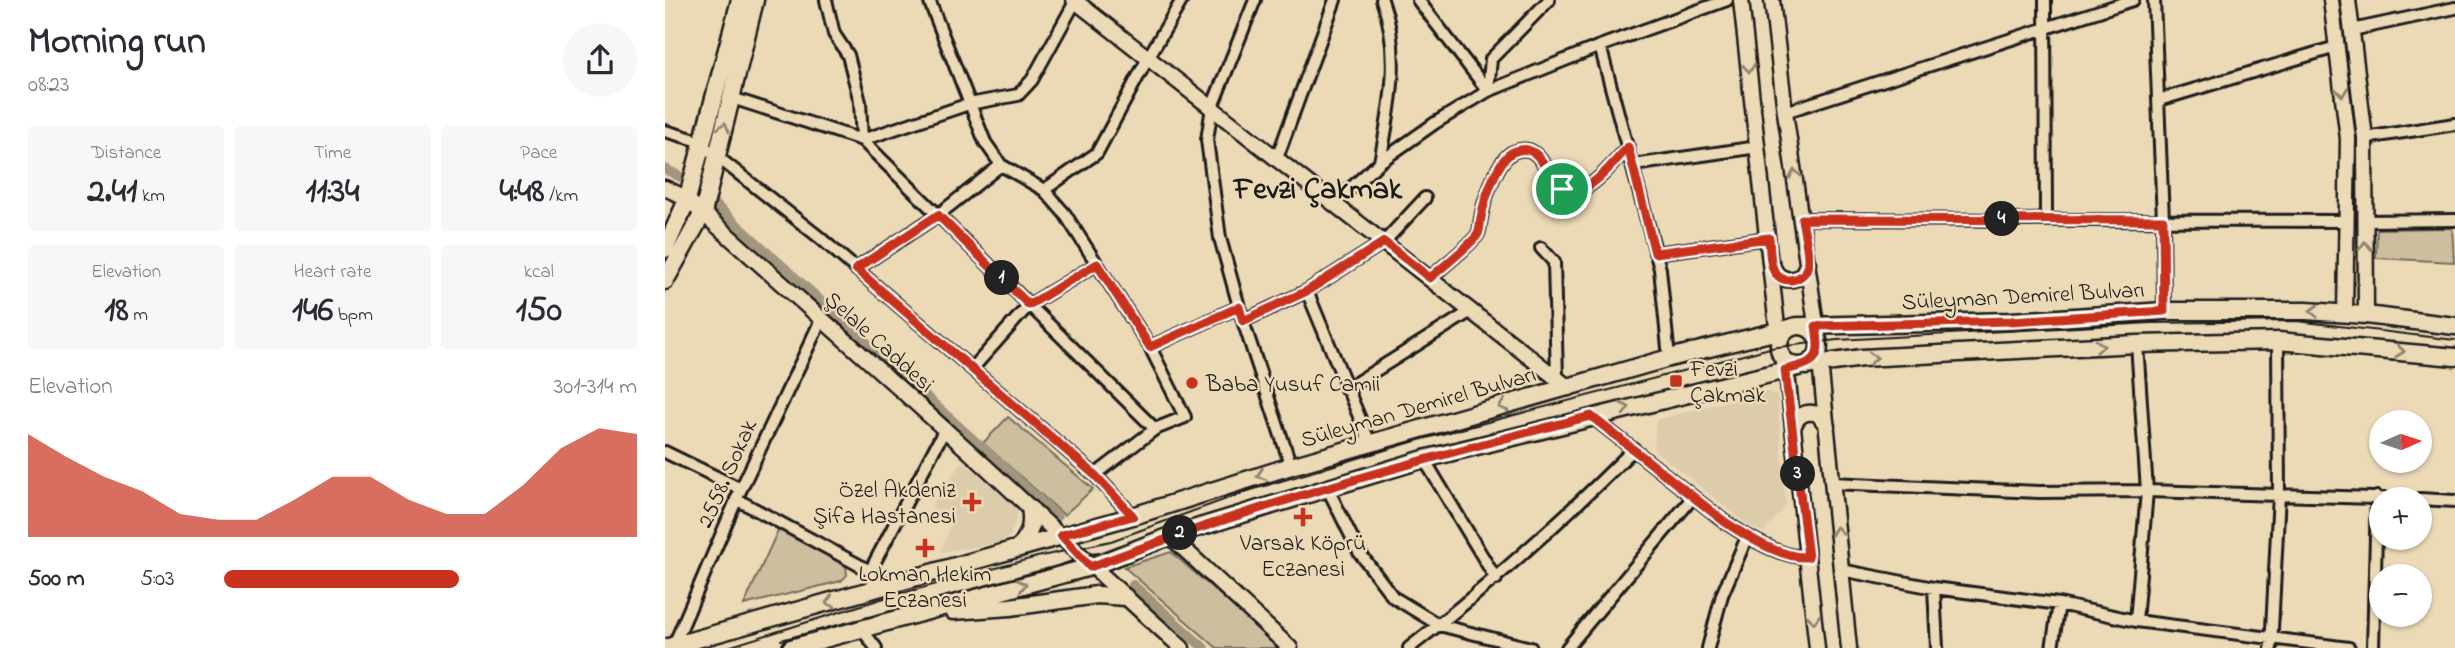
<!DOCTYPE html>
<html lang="en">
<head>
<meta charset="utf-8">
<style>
  :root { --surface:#fff; --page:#f7f7f7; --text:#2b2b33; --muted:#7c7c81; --accent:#c8321e }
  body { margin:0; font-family:"Indie Flower",sans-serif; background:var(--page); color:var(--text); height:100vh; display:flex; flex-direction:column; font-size:26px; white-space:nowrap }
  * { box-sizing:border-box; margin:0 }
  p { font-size:23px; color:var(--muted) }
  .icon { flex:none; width:38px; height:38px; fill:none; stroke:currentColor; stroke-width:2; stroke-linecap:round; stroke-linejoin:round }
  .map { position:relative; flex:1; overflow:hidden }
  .details { display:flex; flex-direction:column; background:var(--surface); width:665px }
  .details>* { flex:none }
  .needle { width:46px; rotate:87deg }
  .tools { position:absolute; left:1704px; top:410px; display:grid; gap:14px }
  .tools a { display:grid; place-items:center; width:63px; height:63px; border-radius:50%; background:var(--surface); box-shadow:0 2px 5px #0004; font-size:35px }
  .pin { position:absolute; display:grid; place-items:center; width:60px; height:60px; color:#fff; margin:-30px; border:4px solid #fff; border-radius:50%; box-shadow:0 2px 7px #0007 }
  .km { position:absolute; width:35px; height:35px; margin:-18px; border-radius:50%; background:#222; color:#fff; font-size:19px; line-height:35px; text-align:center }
  .round { display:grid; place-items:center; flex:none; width:74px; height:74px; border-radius:37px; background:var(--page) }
  .overview { display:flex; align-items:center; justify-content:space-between; height:119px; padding:0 28px }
  h1 { font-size:38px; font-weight:800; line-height:52px }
  .figures { display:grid; grid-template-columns:repeat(3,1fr); gap:10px; height:119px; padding:7px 28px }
  .figures div { display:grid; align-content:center; border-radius:7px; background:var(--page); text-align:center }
  .figures b { font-size:35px; font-weight:800 }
  .figures small { font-size:19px; font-weight:400 }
  .figures p { font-size:19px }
  .chart { height:196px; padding:14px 28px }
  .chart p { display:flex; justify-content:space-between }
  .chart svg { width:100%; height:126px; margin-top:7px; fill:var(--accent); opacity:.7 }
  ul { padding:0 28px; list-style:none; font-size:23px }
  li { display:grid; grid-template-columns:112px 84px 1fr; align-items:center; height:52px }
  li i { height:18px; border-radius:9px; background:var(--accent) }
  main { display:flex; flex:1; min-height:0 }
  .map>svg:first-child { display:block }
  .built { fill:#dcccac }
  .green { fill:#cebea0; stroke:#756d5e; stroke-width:2 }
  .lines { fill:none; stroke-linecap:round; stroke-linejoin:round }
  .canal { stroke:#a2967f; stroke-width:10 }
  .street-casing { stroke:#1c1c1c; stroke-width:16 }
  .secondary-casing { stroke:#1c1c1c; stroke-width:19 }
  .primary-casing { stroke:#1c1c1c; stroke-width:21 }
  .street { stroke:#ecdab7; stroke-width:10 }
  .secondary { stroke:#ecdab7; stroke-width:14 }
  .primary { stroke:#ecdab7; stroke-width:16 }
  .tram { stroke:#1c1c1c; stroke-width:2 }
  .oneway { stroke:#8e8471 }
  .route-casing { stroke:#fff; stroke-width:14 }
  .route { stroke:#c8321e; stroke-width:9 }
  .poi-dot { fill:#c8321e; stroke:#ecdab7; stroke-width:2.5 }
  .labels { text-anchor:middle; stroke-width:5; stroke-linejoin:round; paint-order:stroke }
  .street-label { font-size:23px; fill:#1c1c1c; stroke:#ecdab7 }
  .poi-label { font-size:23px; fill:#1c1c1c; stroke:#ecdab7; text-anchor:start }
  .district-label { font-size:30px; font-weight:bold; fill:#1c1c1c; stroke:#ecdab7 }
</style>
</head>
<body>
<main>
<section class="details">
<div class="overview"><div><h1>Morning run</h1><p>08:23</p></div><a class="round"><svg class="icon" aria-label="share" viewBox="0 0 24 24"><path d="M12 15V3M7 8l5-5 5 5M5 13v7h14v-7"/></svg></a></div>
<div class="figures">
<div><p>Distance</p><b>2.41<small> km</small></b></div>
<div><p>Time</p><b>11:34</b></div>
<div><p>Pace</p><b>4:48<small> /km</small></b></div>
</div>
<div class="figures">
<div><p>Elevation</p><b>18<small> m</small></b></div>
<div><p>Heart rate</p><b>146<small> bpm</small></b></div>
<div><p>kcal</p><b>150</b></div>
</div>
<div class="chart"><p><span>Elevation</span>301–314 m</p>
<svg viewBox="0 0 160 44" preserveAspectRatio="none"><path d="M0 44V8L10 16L20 23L30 28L40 36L50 38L60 38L70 31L80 23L90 23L100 31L110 36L120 36L130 26L140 13L150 6L160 8V44z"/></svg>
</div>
<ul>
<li><b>500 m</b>5:03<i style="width:57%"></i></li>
</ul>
</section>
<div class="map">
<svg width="1790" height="648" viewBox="0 0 1790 648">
  <rect width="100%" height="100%" fill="#ecdab7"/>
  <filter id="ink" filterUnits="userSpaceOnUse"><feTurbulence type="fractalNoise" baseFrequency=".0143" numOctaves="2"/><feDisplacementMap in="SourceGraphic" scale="14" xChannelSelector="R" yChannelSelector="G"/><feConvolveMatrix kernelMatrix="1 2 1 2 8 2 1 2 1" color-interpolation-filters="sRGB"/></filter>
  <g filter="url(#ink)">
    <path class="built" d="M 1100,391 L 1112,395 L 1121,506 L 1099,532 L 1083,525 L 989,450 L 991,420 Z
      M 297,461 L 353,507 L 351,520 L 345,536 L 334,543 L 276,552 L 286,523 L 266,507 Z"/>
    <path class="green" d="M 1787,228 L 1789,262 L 1711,258 L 1712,229 Z
      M 343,417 L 428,489 L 399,515 L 318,443 Z
      M 114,528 L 180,559 L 182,575 L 176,581 L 79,605 Z
      M 506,552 L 616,648 L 552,648 L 459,567 Z"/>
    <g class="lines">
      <path class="canal" d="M 0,169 L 16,177
        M 47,202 L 392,516
        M 468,585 L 539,648"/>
      <defs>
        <path id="street" d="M 161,0 L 169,34 L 183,55 L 195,102 L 197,140 L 304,104 L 353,95 L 367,80 L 411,0
          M 264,0 L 320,142 L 336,165 L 379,190 L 400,214 L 485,347 L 520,417 L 490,429 L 430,475
          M 590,0 L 547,107 L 542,140 L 555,238 L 578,321 L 626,466
          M 753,0 L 823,91
          M 1380,0 L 1381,219
          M 1489,0 L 1498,220 L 1499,311
          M 1687,30 L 1790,8
          M 935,46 L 995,269 L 1004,358
          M 823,91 L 826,59 L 884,0
          M 67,98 L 197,140 L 490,429
          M 1494,100 L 1671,47
          M 1120,112 L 1468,0
          M 0,131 L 31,140 L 154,237 L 430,475 L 468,516
          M 1700,138 L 1790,124
          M 612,158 L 670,0
          M 715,162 C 725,107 737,54 717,0
          M 968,165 L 1093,147
          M 379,190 L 432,153 L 483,58 L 517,0
          M 669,203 L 715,162 L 770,123 L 823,91 L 935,46 L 1062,0
          M 1137,219 L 1682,221
          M 1700,221 L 1790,220
          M 876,248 L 889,262 L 892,378
          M 990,253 L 1104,238
          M 191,269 L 273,215 L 336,165
          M 765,278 C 774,270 809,242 813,234 C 815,230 815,223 816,218 C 819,200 832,160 848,152 C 887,135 880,210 920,188 C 937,178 950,161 963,147
          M 642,291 L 705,443
          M 578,321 L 642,291 L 719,242 L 760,198
          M 485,347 L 574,307
          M 307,369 L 364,305 L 432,264
          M 681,389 L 806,311
          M 926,416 L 1060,522 C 1081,536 1117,559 1143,557
          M 0,452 L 76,489
          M 759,459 L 831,579
          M 1166,483 L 1374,492 L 1482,491 L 1741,499
          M 662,487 L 694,552 L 728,597 L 774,625 L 866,648
          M 71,499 L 205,571 L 210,590
          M 1755,499 L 1790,501
          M 1176,570 L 1269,588 L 1394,604 L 1471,621 L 1684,648
          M 205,571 L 280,429
          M 1269,588 L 1272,648
          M 1471,621 L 1482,491 L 1472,344
          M 196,628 L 211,648
          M 9,645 L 76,489 L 156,320
          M 744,648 C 824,586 898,520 969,449
          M 902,648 L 1028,497
          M 1043,648 L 1057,595 L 1082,537
          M 1387,648 L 1394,604
          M 1606,648 L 1614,494 L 1613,341
          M 1708,648 L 1712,497"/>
        <path id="secondary" d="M 409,0 L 904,388
          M 1076,0 L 1114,345
          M 1107,0 L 1120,112 L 1153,338
          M 1666,0 L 1683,139 L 1680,312
          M 1683,0 L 1700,138 L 1701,315
          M 0,188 L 17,196 L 38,213 C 121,288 205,361 287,436 C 365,506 439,579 517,648
          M 1107,264 C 1111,279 1125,284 1137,275 L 1143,263
          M 1154,352 L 1184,648
          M 1117,356 L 1123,382 L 1152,648
          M 1128,429 C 1131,416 1140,410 1153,414 L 1162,426
          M 505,536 L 625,648"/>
        <path id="primary" d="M 0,249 L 22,200 L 75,0
          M 0,281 L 38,213 L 90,0
          M1114 346a20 20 0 1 1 40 0a20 20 0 1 1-40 0Z
          M 1138,326 L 1346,321 L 1499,311 L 1641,311 L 1701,315 L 1790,326
          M 1140,366 L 1197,358 L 1472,344 L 1613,341 L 1790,357
          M 355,547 C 365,534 368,524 365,508
          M 288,611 L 345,607 L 432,595 L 460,597
          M 0,648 L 468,516 L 626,466 L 1004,358 L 1125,328
          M 126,648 L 425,567 L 505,536 L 759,459 L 1133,367"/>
      </defs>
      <use href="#street" class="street-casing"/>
      <use href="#secondary" class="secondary-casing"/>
      <use href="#primary" class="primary-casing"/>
      <use href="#street" class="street"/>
      <use href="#secondary" class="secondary"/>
      <use href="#primary" class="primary"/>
      <path class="tram" d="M 116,640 L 378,571 L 433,552
        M 60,648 L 216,599 L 372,557 L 446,541 L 586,490 L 754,440 L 1105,348 L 1172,340 L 1486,323 L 1632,321 L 1790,340"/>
    </g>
    <defs><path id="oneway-chevron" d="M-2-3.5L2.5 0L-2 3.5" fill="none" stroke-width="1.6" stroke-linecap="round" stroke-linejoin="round" transform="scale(1.75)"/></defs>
    <g class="oneway">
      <use href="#oneway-chevron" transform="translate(1084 68) rotate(84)"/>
      <use href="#oneway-chevron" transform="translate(1677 92) rotate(83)"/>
      <use href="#oneway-chevron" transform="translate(59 127) rotate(-76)"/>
      <use href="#oneway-chevron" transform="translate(1130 174) rotate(-99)"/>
      <use href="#oneway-chevron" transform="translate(1700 246) rotate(-91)"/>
      <use href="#oneway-chevron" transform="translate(1649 311) rotate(-178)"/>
      <use href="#oneway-chevron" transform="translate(1435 346) rotate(-3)"/>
      <use href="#oneway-chevron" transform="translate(1735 351) rotate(6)"/>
      <use href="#oneway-chevron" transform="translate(1208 358) rotate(-3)"/>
      <use href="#oneway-chevron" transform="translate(838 406) rotate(164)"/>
      <use href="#oneway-chevron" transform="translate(960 408) rotate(-14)"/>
      <use href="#oneway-chevron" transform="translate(596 475) rotate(162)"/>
      <use href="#oneway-chevron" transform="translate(1172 531) rotate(-97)"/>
      <use href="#oneway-chevron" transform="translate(357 585) rotate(-15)"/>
      <use href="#oneway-chevron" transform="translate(165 602) rotate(164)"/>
      <use href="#oneway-chevron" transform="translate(1149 619) rotate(84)"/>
    </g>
  </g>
  <g class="lines" filter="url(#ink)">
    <defs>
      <path id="route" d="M 963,147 L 990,253 L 1104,238 C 1105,248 1104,262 1109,271 C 1117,286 1141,281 1143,264 C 1144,250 1139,233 1137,219 L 1498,220 L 1499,311 L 1346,321 L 1151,326 C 1156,360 1153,362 1120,370 L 1143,557 C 1117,559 1081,536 1060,522 L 926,416 C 757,459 589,505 425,567 L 396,535 L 468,516 L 430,475 L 191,269 L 273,215 L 364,305 L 432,264 L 485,347 L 574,307 L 578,321 L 642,291 L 719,242 L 765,278 C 774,270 809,242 813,234 C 815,230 815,223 816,218 C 819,200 832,160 848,152 C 887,135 880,210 920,188 C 937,178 950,161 963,147 Z"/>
    </defs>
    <use href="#route" class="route-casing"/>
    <use href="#route" class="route"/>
  </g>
  <g class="poi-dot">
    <rect x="1004" y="374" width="14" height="14" rx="3.5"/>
    <circle cx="527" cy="383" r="7"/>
    <path d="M303.5 491.5h7v7h7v7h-7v7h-7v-7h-7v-7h7z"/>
    <path d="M634.5 506.5h7v7h7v7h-7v7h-7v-7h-7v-7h7z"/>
    <path d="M256.5 537.5h7v7h7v7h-7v7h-7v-7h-7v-7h7z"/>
  </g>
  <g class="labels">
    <g class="street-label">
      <text transform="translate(1358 295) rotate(-3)" y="8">Süleyman Demirel Bulvarı</text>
      <text transform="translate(215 341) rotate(42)" y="8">Şelale Caddesi</text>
      <text transform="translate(753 406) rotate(-16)" y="8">Süleyman Demirel Bulvarı</text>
      <text transform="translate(61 473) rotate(-66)" y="8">2558. Sokak</text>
    </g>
    <g class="poi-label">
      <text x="1025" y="376">Fevzi<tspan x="1025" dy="26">Çakmak</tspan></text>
      <text x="541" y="391">Baba Yusuf Camii</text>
      <text x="291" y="497" text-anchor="end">Özel Akdeniz<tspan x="291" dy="26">Şifa Hastanesi</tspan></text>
      <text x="638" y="550" text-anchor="middle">Varsak Köprü<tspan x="638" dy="26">Eczanesi</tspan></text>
      <text x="260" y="581" text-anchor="middle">Lokman Hekim<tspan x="260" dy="26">Eczanesi</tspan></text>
    </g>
    <g class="district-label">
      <text x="653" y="198">Fevzi Çakmak</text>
    </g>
  </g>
</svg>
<div class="tools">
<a><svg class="needle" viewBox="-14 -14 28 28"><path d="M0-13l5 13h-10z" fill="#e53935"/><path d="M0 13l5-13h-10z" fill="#7c7c81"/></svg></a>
<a>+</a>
<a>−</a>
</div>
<div class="pin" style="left:897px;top:189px;background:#1e9e55"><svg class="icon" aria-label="arrive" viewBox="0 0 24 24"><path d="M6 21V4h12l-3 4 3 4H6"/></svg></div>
<b class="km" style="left:337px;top:278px">1</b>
<b class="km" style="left:515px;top:533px">2</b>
<b class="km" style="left:1133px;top:474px">3</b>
<b class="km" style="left:1337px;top:219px">4</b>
</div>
</main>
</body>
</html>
